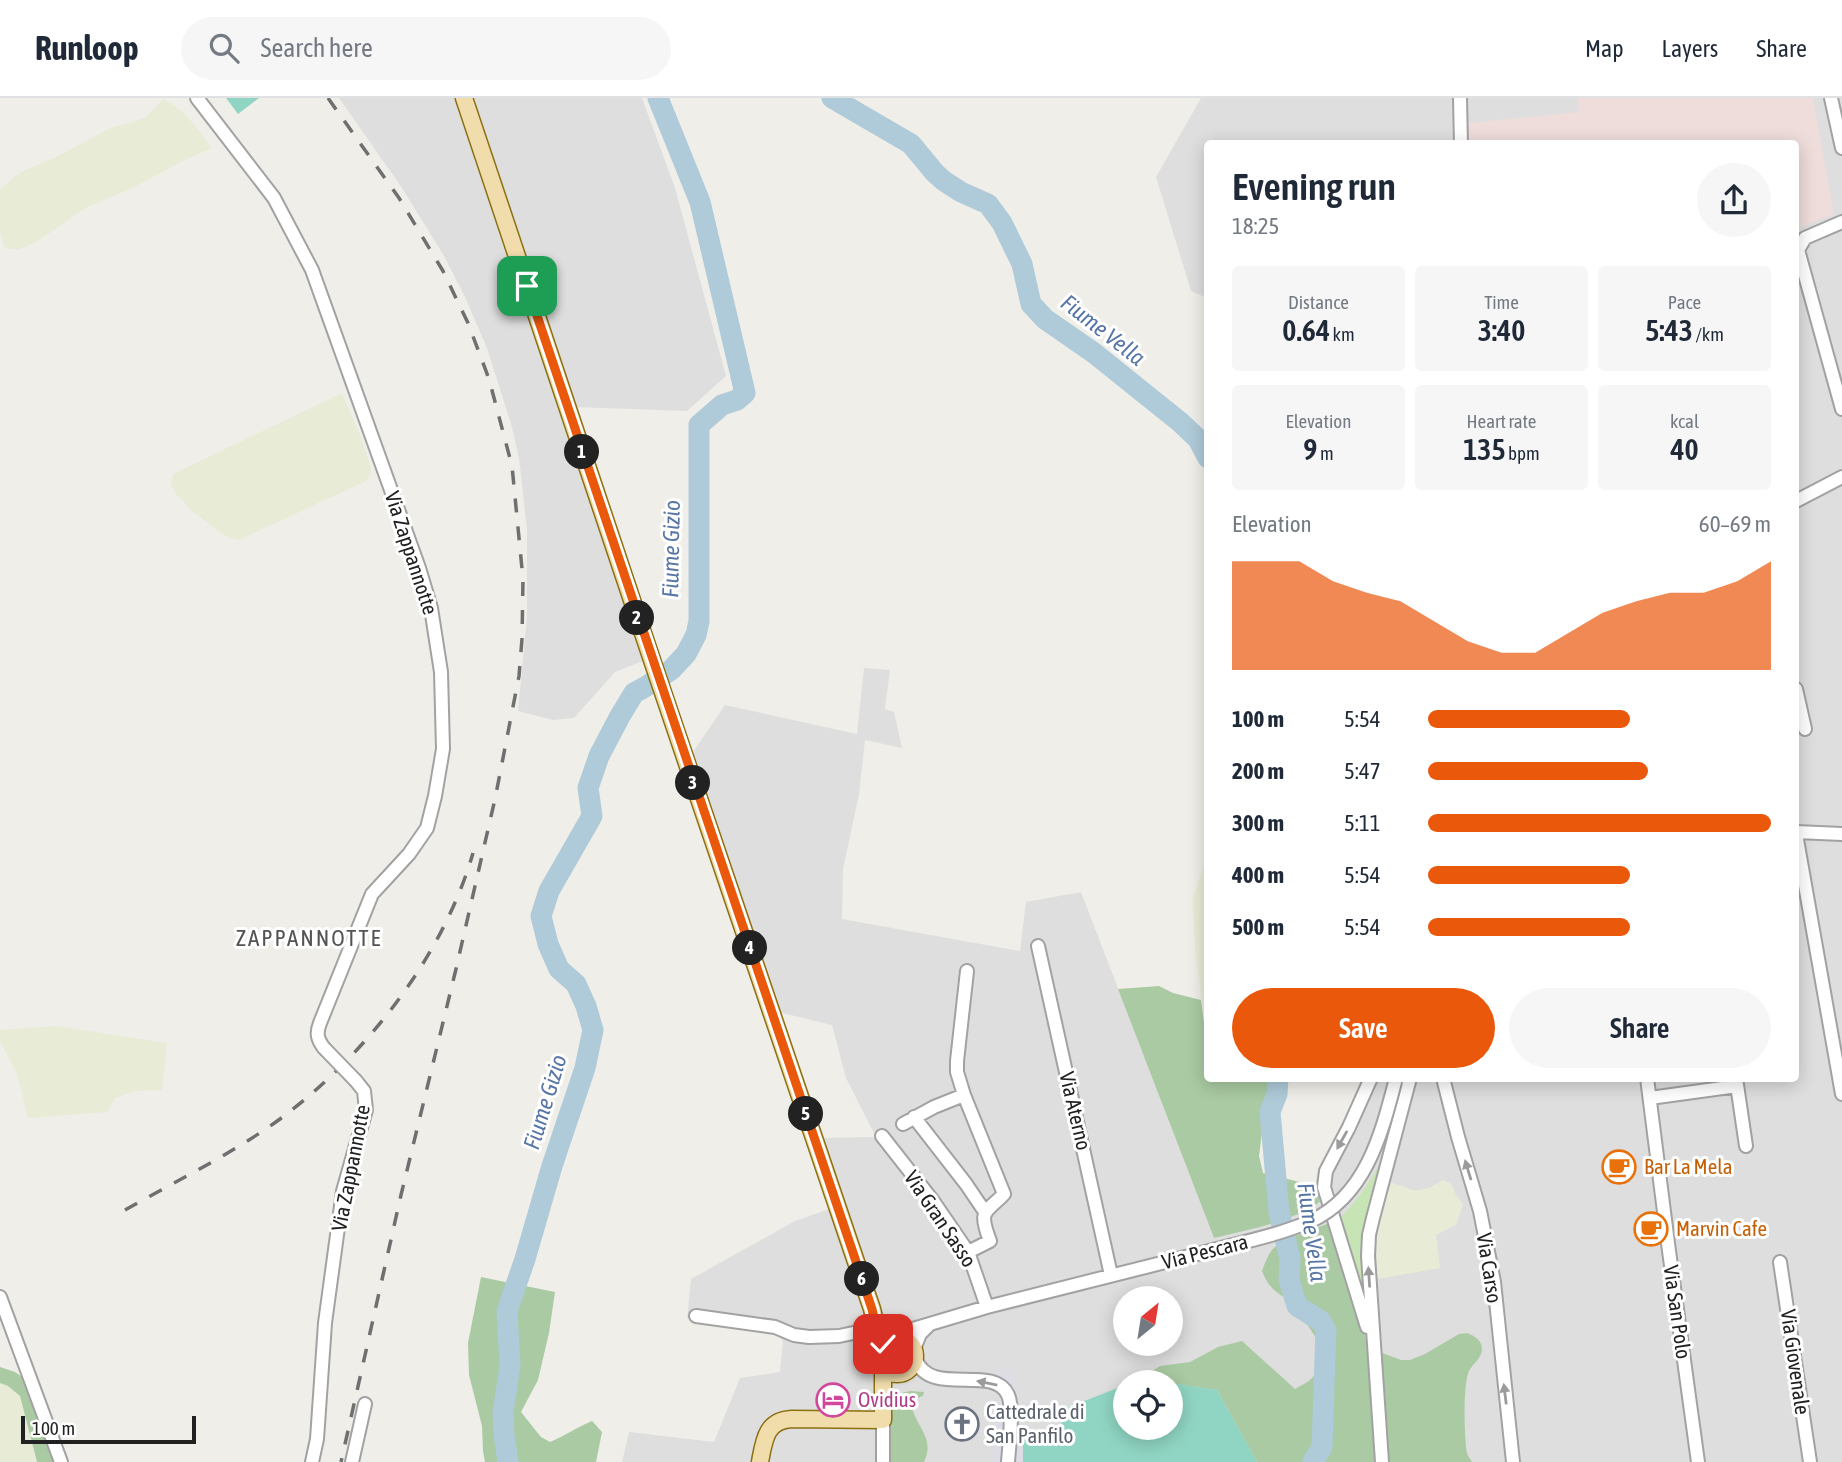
<!DOCTYPE html>
<html lang="en">
<head>
<meta charset="utf-8">
<style>
  :root { --surface:#fff; --page:#f6f6f7; --text:#1f2937; --muted:#747a83; --line:#e0e1e3; --accent:#ea580c }
  body { margin:0; font-family:"Asap Condensed",sans-serif; background:var(--page); color:var(--text); height:100vh; display:flex; flex-direction:column; font-size:26px; white-space:nowrap }
  * { box-sizing:border-box; margin:0 }
  p { font-size:23px; color:var(--muted) }
  .icon { flex:none; width:38px; height:38px; fill:none; stroke:currentColor; stroke-width:2; stroke-linecap:round; stroke-linejoin:round }
  .map { position:relative; flex:1; overflow:hidden }
  .details { position:absolute; left:1204px; top:42px; width:595px; height:942px; display:flex; flex-direction:column; background:var(--surface); border-radius:7px; box-shadow:0 4px 18px #0003 }
  .details>* { flex:none }
  .needle { width:46px; rotate:30deg }
  .controls { position:absolute; left:1113px; top:1188px; display:grid; gap:14px }
  .controls a { display:grid; place-items:center; width:70px; height:70px; border-radius:50%; background:var(--surface); box-shadow:0 4px 18px #0003; font-size:35px }
  .scale { position:absolute; left:21px; bottom:18px; width:175px; box-sizing:border-box; padding-left:7px; border:4px solid #212121; border-top:0; font-size:19px; line-height:24px; white-space:nowrap; color:#212121; -webkit-text-stroke:5px #fff; paint-order:stroke }
  .pin { position:absolute; display:grid; place-items:center; width:60px; height:60px; color:#fff; margin:-30px; border-radius:14px; box-shadow:0 4px 10px #0006 }
  .km { position:absolute; width:35px; height:35px; margin:-18px; border-radius:50%; background:#222; color:#fff; font-size:19px; line-height:35px; text-align:center }
  .round { display:grid; place-items:center; flex:none; width:74px; height:74px; border-radius:37px; background:var(--page) }
  .overview { display:flex; align-items:center; justify-content:space-between; height:119px; padding:0 28px }
  h1 { font-size:38px; font-weight:600; line-height:52px }
  .metrics { display:grid; grid-template-columns:repeat(3,1fr); gap:10px; height:119px; padding:7px 28px }
  .metrics div { display:grid; align-content:center; border-radius:7px; background:var(--page); text-align:center }
  .metrics b { font-size:30px; font-weight:600 }
  .metrics small { font-size:19px; font-weight:400 }
  .metrics p { font-size:19px }
  .chart { height:196px; padding:14px 28px }
  .chart p { display:flex; justify-content:space-between }
  .chart svg { width:100%; height:126px; margin-top:7px; fill:var(--accent); opacity:.7 }
  .primary-button { display:flex; gap:14px; margin-top:auto; padding:14px 28px }
  .primary-button a { flex:1; height:80px; border-radius:42px; background:var(--accent); color:#fff; font-size:28px; font-weight:600; line-height:80px; text-align:center }
  .primary-button a+a { background:var(--page); color:var(--text) }
  ul { padding:0 28px; list-style:none; font-size:23px }
  li { display:grid; grid-template-columns:112px 84px 1fr; align-items:center; height:52px }
  li i { height:18px; border-radius:9px; background:var(--accent) }
  header { display:flex; align-items:center; gap:42px; box-sizing:border-box; height:98px; padding:0 35px; background:var(--surface); border-bottom:2px solid var(--line) }
  header strong { font-size:33px }
  nav { display:flex; gap:38px; margin-inline-start:auto; font-size:24px }
  .search { width:490px; height:63px; background:var(--page); display:flex; align-items:center; gap:18px; box-sizing:border-box; padding:0 24px; border-radius:38px; color:var(--muted); font-size:26px }
  .map>svg:first-child { display:block }
  .residential { fill:#dfdede; fill-rule:evenodd }
  .commercial { fill:#eeddda }
  .farmland { fill:#e8ecd6 }
  .grass { fill:#c7e4b5 }
  .forest { fill:#a9caa2 }
  .pitch { fill:#90d5c3 }
  .plaza { fill:#dedde6 }
  .lines { fill:none; stroke-linecap:round; stroke-linejoin:round }
  .river { stroke:#afcad8; stroke-width:21 }
  .minor-casing { stroke:#a2a2a2; stroke-width:16 }
  .major-casing { stroke:#8b7112; stroke-width:19 }
  .minor { stroke:#fff; stroke-width:12 }
  .major { stroke:#f1dcac; stroke-width:16 }
  .rail { stroke:#6f6f6f; stroke-width:3.5; stroke-dasharray:14 14; stroke-linecap:butt }
  .minor-bridge-casing { stroke:#a2a2a2; stroke-width:16; stroke-linecap:butt }
  .minor-bridge { stroke:#fff; stroke-width:12 }
  .oneway { fill:#9b9b9b }
  .route-casing { stroke:#fff; stroke-width:14 }
  .route { stroke:#ea580c; stroke-width:9 }
  .labels { text-anchor:middle; stroke-width:6; stroke-linejoin:round; paint-order:stroke }
  .street-label { font-size:21px; fill:#212121; stroke:#fff }
  .food-label { font-size:21px; fill:#c56008; stroke:#fff; text-anchor:start }
  .hotel-label { font-size:21px; fill:#b23c85; stroke:#fff; text-anchor:start }
  .worship-label { font-size:21px; fill:#5b616d; stroke:#fff; text-anchor:start }
  .water-label { font-size:23px; font-style:italic; fill:#5876a6; stroke:#fff }
  .neighbourhood-label { font-size:23px; letter-spacing:2px; fill:#545454; stroke:#fff }
</style>
</head>
<body>
<header>
<strong>Runloop</strong>
<div class="search"><svg class="icon" aria-label="search" viewBox="0 0 24 24"><circle cx="10" cy="10" r="6"/><path d="M15 15l6 6"/></svg>Search here</div>
<nav><a>Map</a><a>Layers</a><a>Share</a></nav>
</header>
<div class="map">
<svg width="1842" height="1364" viewBox="0 0 1842 1364">
  <rect width="100%" height="100%" fill="#f0eee9"/>
  <path class="residential" d="M 339,0 L 642,0 L 675,90 L 726,278 L 687,313 L 574,309 L 658,557 L 615,574 L 574,620 L 553,622 L 518,613 L 527,519 L 527,432 L 519,360 L 512,329 L 487,250 L 465,199 L 444,158 L 402,90 Z
    M 1201,0 L 1842,0 L 1842,1364 L 622,1364 L 629,1334 L 714,1344 L 740,1280 L 780,1274 L 783,1243 L 773,1231 L 687,1220 L 691,1181 L 795,1123 L 832,1110 L 809,1040 L 876,1039 L 846,980 L 832,927 L 774,913 L 689,660 L 725,607 L 857,636 L 864,570 L 890,572 L 885,611 L 894,614 L 902,650 L 865,642 L 859,696 L 843,771 L 842,821 L 1020,853 L 1026,804 L 1081,794 L 1214,1140 L 1320,1105 L 1316,1088 L 1317,1075 L 1365,980 L 1796,980 L 1796,46 L 1208,46 L 1207,200 L 1191,193 L 1156,79 ZM 1125,1200 L 1171,1200 L 1171,1246 L 1125,1246 ZM 1125,1284 L 1171,1284 L 1171,1330 L 1125,1330 Z"/>
  <path class="commercial" d="M 1578,0 L 1813,0 L 1834,116 L 1796,131 L 1796,46 L 1469,45 L 1469,25 L 1579,14 Z"/>
  <path class="farmland" d="M 164,1 L 183,14 L 201,35 L 211,50 L 181,64 L 130,91 L 87,109 L 35,145 L 19,151 L 9,151 L 4,148 L 0,134 L 0,92 L 11,81 L 21,74 L 58,58 L 112,29 L 134,24 L 146,19 Z
    M 342,295 L 360,337 L 371,369 L 370,378 L 366,383 L 239,442 L 230,440 L 218,433 L 194,415 L 176,396 L 171,387 L 173,376 Z
    M 1207,758 L 1207,933 L 1206,932 L 1196,859 L 1192,802 Z
    M 55,928 L 167,945 L 162,992 L 135,993 L 115,1000 L 108,1014 L 28,1020 L 17,976 L 0,943 L 0,932 Z
    M 1443,1082 L 1451,1086 L 1456,1097 L 1463,1106 L 1456,1127 L 1436,1137 L 1440,1170 L 1377,1181 L 1376,1140 L 1388,1083 L 1412,1092 L 1420,1092 L 1431,1089 Z
    M 0,1285 L 8,1288 L 20,1298 L 37,1364 L 0,1364 Z"/>
  <path class="grass" d="M 1385,1057 L 1366,1137 L 1368,1213 L 1340,1120 C 1359,1101 1372,1080 1385,1057 Z"/>
  <path class="forest" d="M 1159,888 L 1173,895 L 1201,902 L 1205,932 L 1207,933 L 1208,980 L 1273,980 L 1272,995 L 1267,1022 L 1262,1034 L 1259,1058 L 1263,1075 L 1316,1088 L 1320,1104 C 1288,1125 1251,1131 1214,1140 L 1118,891 Z
    M 1329,1125 L 1362,1225 L 1369,1255 L 1377,1364 L 1257,1364 L 1217,1292 L 1140,1281 L 1160,1268 L 1190,1264 L 1218,1249 L 1242,1243 L 1295,1291 C 1299,1288 1305,1286 1310,1282 C 1321,1273 1322,1252 1316,1240 C 1308,1225 1304,1228 1305,1209 C 1285,1200 1270,1195 1262,1173 C 1265,1166 1267,1158 1272,1152 C 1280,1141 1315,1131 1329,1125 Z
    M 481,1179 L 555,1194 L 549,1235 L 538,1282 L 521,1314 L 541,1339 L 550,1344 C 565,1338 577,1329 592,1323 L 602,1334 L 596,1364 L 485,1364 L 483,1353 L 482,1328 L 469,1277 L 468,1245 Z
    M 1467,1235 C 1474,1238 1481,1241 1482,1250 C 1482,1261 1473,1265 1469,1273 C 1463,1285 1464,1341 1467,1355 C 1468,1359 1470,1360 1472,1364 L 1383,1364 L 1377,1253 L 1401,1262 L 1410,1262 L 1425,1256 L 1459,1236 Z
    M 0,1269 L 15,1274 L 28,1283 L 58,1364 L 37,1364 L 20,1298 L 8,1288 L 0,1285 Z
    M 910,1293 L 924,1294 L 923,1298 C 917,1299 913,1304 912,1310 C 918,1331 935,1341 924,1364 L 890,1364 L 892,1305 L 902,1295 Z"/>
  <path class="pitch" d="M 226,0 L 259,0 L 238,16 Z
    M 1171,1285 L 1217,1292 L 1257,1364 L 1023,1364 L 1023,1342 L 1055,1335 L 1061,1329 L 1064,1311 L 1125,1287 L 1125,1330 L 1171,1330 Z"/>
  <path class="plaza" d="M 1000,1271 L 1013,1272 L 1023,1342 L 1023,1364 L 994,1364 Z"/>
  <g class="lines">
    <path class="river" d="M 832,0 L 911,46 L 935,75 L 944,83 L 961,94 L 988,106 L 1002,125 L 1022,166 L 1031,206 L 1045,221 L 1094,255 L 1180,324 L 1198,341 L 1208,360
      M 1278,980 L 1277,996 L 1270,1014 L 1279,1114 L 1290,1161 L 1289,1182 L 1297,1208 L 1321,1223 L 1326,1232 L 1322,1349 L 1313,1364
      M 508,1364 L 504,1337 L 503,1314 L 510,1268 L 507,1213 L 525,1161 L 552,1068 L 585,970 L 593,932 L 586,908 L 576,886 L 559,871 L 548,846 L 541,818 L 549,793 L 592,718 L 588,690 L 599,658 L 620,618 L 634,595 L 645,589 L 671,572 L 686,556 L 696,537 L 699,523 L 699,327 L 722,307 L 737,302 L 745,295 L 700,104 L 658,0"/>
    <defs>
      <path id="minor" d="M 197,0 L 274,100 L 312,172 L 419,470 L 431,510 L 441,574 L 443,651 L 435,698 L 427,730 L 409,756 L 372,796 L 320,925 C 316,935 317,941 324,950
        M 1460,0 L 1461,46
        M 1831,0 L 1842,50
        M 1842,124 L 1805,140 L 1798,152 L 1842,311
        M 1796,403 L 1842,379
        M 1796,591 L 1805,631
        M 1796,734 L 1842,736
        M 1796,736 L 1842,996
        M 1038,848 L 1111,1177
        M 967,873 L 957,963 L 957,974 L 964,997 L 1004,1096 C 985,1116 978,1111 990,1143 L 968,1154
        M 1443,980 L 1458,1039 L 1480,1113 L 1494,1184 L 1513,1364
        M 1647,980 L 1669,1153 L 1698,1364
        M 1736,980 L 1746,1048
        M 1650,1000 L 1737,988
        M 914,1019 L 966,1086 L 985,1114
        M 903,1026 L 934,1009 L 964,997
        M 882,1038 L 933,1103 L 968,1154 L 987,1209
        M 1780,1164 L 1810,1364
        M 0,1199 L 61,1364
        M 696,1218 L 775,1229 L 794,1237 L 809,1239 L 839,1238 L 877,1230
        M 1367,1229 L 1324,1089 L 1326,1073 L 1349,1029 L 1371,980
        M 898,1240 L 913,1231 L 987,1209 L 1217,1151
        M 914,1251 L 920,1236 L 929,1227
        M 916,1262 C 931,1300 994,1265 1008,1297 C 1014,1310 1009,1349 1008,1364
        M 312,1364 L 317,1341 L 325,1225 L 343,1093 L 366,1012 L 364,993 L 356,983
        M 352,1364 L 365,1306
        M 883,1364 L 883,1322
        M 1382,1364 L 1368,1158 L 1369,1137 L 1373,1120 L 1410,980"/>
      <path id="major" d="M 464,0 L 653,565 L 872,1211 L 881,1250
        M879 1258a18 18 0 1 1 36 0a18 18 0 1 1-36 0Z
        M 760,1364 C 764,1342 766,1322 792,1321 L 883,1322 L 883,1270"/>
    </defs>
    <use href="#minor" class="minor-casing"/>
    <use href="#major" class="major-casing"/>
    <use href="#minor" class="minor"/>
    <use href="#major" class="major"/>
    <path class="rail" d="M 328,0 L 399,100 L 443,173 L 468,225 L 489,281 L 512,368 L 523,481 L 522,541 L 519,578 L 495,701 L 456,871 L 401,1097 L 341,1364
      M 125,1112 C 176,1083 232,1056 280,1021 C 366,957 443,859 473,755"/>
    <defs>
      <path id="minor-bridge" d="M 324,950 L 356,983
        M 1217,1151 C 1248,1143 1281,1136 1311,1123 C 1365,1098 1381,1038 1395,984"/>
    </defs>
    <use href="#minor-bridge" class="minor-bridge-casing"/>
    <use href="#minor-bridge" class="minor-bridge"/>
  </g>
  <defs><path id="oneway-solid" d="M-6-.8H1V-3.2L6.5 0L1 3.2V.8H-6Z" transform="scale(1.75)"/></defs>
  <g class="oneway">
    <use href="#oneway-solid" transform="translate(1342 1042) rotate(119)"/>
    <use href="#oneway-solid" transform="translate(1468 1072) rotate(-107)"/>
    <use href="#oneway-solid" transform="translate(1369 1179) rotate(-94)"/>
    <use href="#oneway-solid" transform="translate(987 1285) rotate(-169)"/>
    <use href="#oneway-solid" transform="translate(1505 1296) rotate(-97)"/>
  </g>
  <g class="lines">
    <defs>
      <path id="route" d="M 527,188 L 872,1211 L 881,1250 L 883,1246"/>
    </defs>
    <use href="#route" class="route-casing"/>
    <use href="#route" class="route"/>
  </g>
  <defs>
    <symbol id="cafe-ring" viewBox="-11 -11 22 22"><circle r="9.5" fill="#fff" stroke="#e8710a" stroke-width="1.5"/><path d="M-5.5-4.5H6V0H3Q3 3.5 0 3.5H-2.5Q-5.5 3.5-5.5 0ZM3-3.2v2h1.7v-2ZM-6 4.5H4V6H-6Z" fill="#e8710a"/></symbol>
    <symbol id="hotel-ring" viewBox="-11 -11 22 22"><circle r="9.5" fill="#fff" stroke="#d1479c" stroke-width="1.5"/><path d="M-6-4.5h1.5V1H6V5H4.5V3h-9V5H-6ZM-4 0a1.8 1.8 0 1 1 3.6 0ZM.5 0V-2.5h3Q6-2.5 6 0Z" fill="#d1479c"/></symbol>
    <symbol id="church-ring" viewBox="-11 -11 22 22"><circle r="9.5" fill="#fff" stroke="#6b7280" stroke-width="1.5"/><path d="M-1.2-6h2.4v3.5h3.3v2.4h-3.3V6h-2.4V-.1h-3.3v-2.4h3.3Z" fill="#6b7280"/></symbol>
  </defs>
  <g fill-rule="evenodd">
    <use href="#cafe-ring" x="1600" y="1050" width="38" height="38"/>
    <use href="#cafe-ring" x="1632" y="1112" width="38" height="38"/>
    <use href="#hotel-ring" x="814" y="1283" width="38" height="38"/>
    <use href="#church-ring" x="943" y="1307" width="38" height="38"/>
  </g>
  <g class="labels">
    <g class="street-label">
      <text transform="translate(411 455) rotate(72)" y="7">Via Zappannotte</text>
      <text transform="translate(1075 1013) rotate(77)" y="7">Via Aterno</text>
      <text transform="translate(351 1070) rotate(-79)" y="7">Via Zappannotte</text>
      <text transform="translate(940 1121) rotate(56)" y="7">Via Gran Sasso</text>
      <text transform="translate(1205 1154) rotate(-14)" y="7">Via Pescara</text>
      <text transform="translate(1489 1170) rotate(81)" y="7">Via Carso</text>
      <text transform="translate(1677 1214) rotate(82)" y="7">Via San Polo</text>
      <text transform="translate(1795 1264) rotate(82)" y="7">Via Giovenale</text>
    </g>
    <g class="food-label">
      <text x="1644" y="1076">Bar La Mela</text>
      <text x="1676" y="1138">Marvin Cafe</text>
    </g>
    <g class="hotel-label">
      <text x="858" y="1309">Ovidius</text>
    </g>
    <g class="worship-label">
      <text x="986" y="1321">Cattedrale di<tspan x="986" dy="24">San Panfilo</tspan></text>
    </g>
    <g class="water-label">
      <text transform="translate(1103 232) rotate(38)" y="8">Fiume Vella</text>
      <text transform="translate(671 451) rotate(-89)" y="8">Fiume Gizio</text>
      <text transform="translate(545 1004) rotate(-73)" y="8">Fiume Gizio</text>
      <text transform="translate(1312 1134) rotate(82)" y="8">Fiume Vella</text>
    </g>
    <g class="neighbourhood-label">
      <text x="309" y="848">ZAPPANNOTTE</text>
    </g>
  </g>
</svg>
<div class="controls">
<a><svg class="needle" viewBox="-14 -14 28 28"><path d="M0-13l5 13h-10z" fill="#e53935"/><path d="M0 13l5-13h-10z" fill="#747a83"/></svg></a>
<a><svg class="icon" aria-label="locate" viewBox="0 0 24 24"><circle cx="12" cy="12" r="6"/><path d="M12 2v4M12 18v4M2 12h4M18 12h4"/></svg></a>
</div>
<div class="scale">100 m</div>
<div class="pin" style="left:527px;top:188px;background:#1e9e55"><svg class="icon" aria-label="arrive" viewBox="0 0 24 24"><path d="M6 21V4h12l-3 4 3 4H6"/></svg></div>
<div class="pin" style="left:883px;top:1246px;background:#d93025"><svg class="icon" aria-label="check" viewBox="0 0 24 24"><path d="M5 12l5 5 9-10"/></svg></div>
<b class="km" style="left:582px;top:354px">1</b>
<b class="km" style="left:637px;top:520px">2</b>
<b class="km" style="left:693px;top:685px">3</b>
<b class="km" style="left:750px;top:850px">4</b>
<b class="km" style="left:806px;top:1016px">5</b>
<b class="km" style="left:862px;top:1181px">6</b>
<section class="details">
<div class="overview"><div><h1>Evening run</h1><p>18:25</p></div><a class="round"><svg class="icon" aria-label="share" viewBox="0 0 24 24"><path d="M12 15V3M7 8l5-5 5 5M5 13v7h14v-7"/></svg></a></div>
<div class="metrics">
<div><p>Distance</p><b>0.64<small> km</small></b></div>
<div><p>Time</p><b>3:40</b></div>
<div><p>Pace</p><b>5:43<small> /km</small></b></div>
</div>
<div class="metrics">
<div><p>Elevation</p><b>9<small> m</small></b></div>
<div><p>Heart rate</p><b>135<small> bpm</small></b></div>
<div><p>kcal</p><b>40</b></div>
</div>
<div class="chart"><p><span>Elevation</span>60–69 m</p>
<svg viewBox="0 0 160 44" preserveAspectRatio="none"><path d="M0 44V6L10 6L20 6L30 13L40 17L50 20L60 27L70 34L80 38L90 38L100 31L110 24L120 20L130 17L140 17L150 13L160 6V44z"/></svg>
</div>
<ul>
<li><b>100 m</b>5:54<i style="width:59%"></i></li>
<li><b>200 m</b>5:47<i style="width:64%"></i></li>
<li><b>300 m</b>5:11<i style="width:100%"></i></li>
<li><b>400 m</b>5:54<i style="width:59%"></i></li>
<li><b>500 m</b>5:54<i style="width:59%"></i></li>
</ul>
<div class="primary-button"><a>Save</a><a>Share</a></div>
</section>
</div>
</body>
</html>
